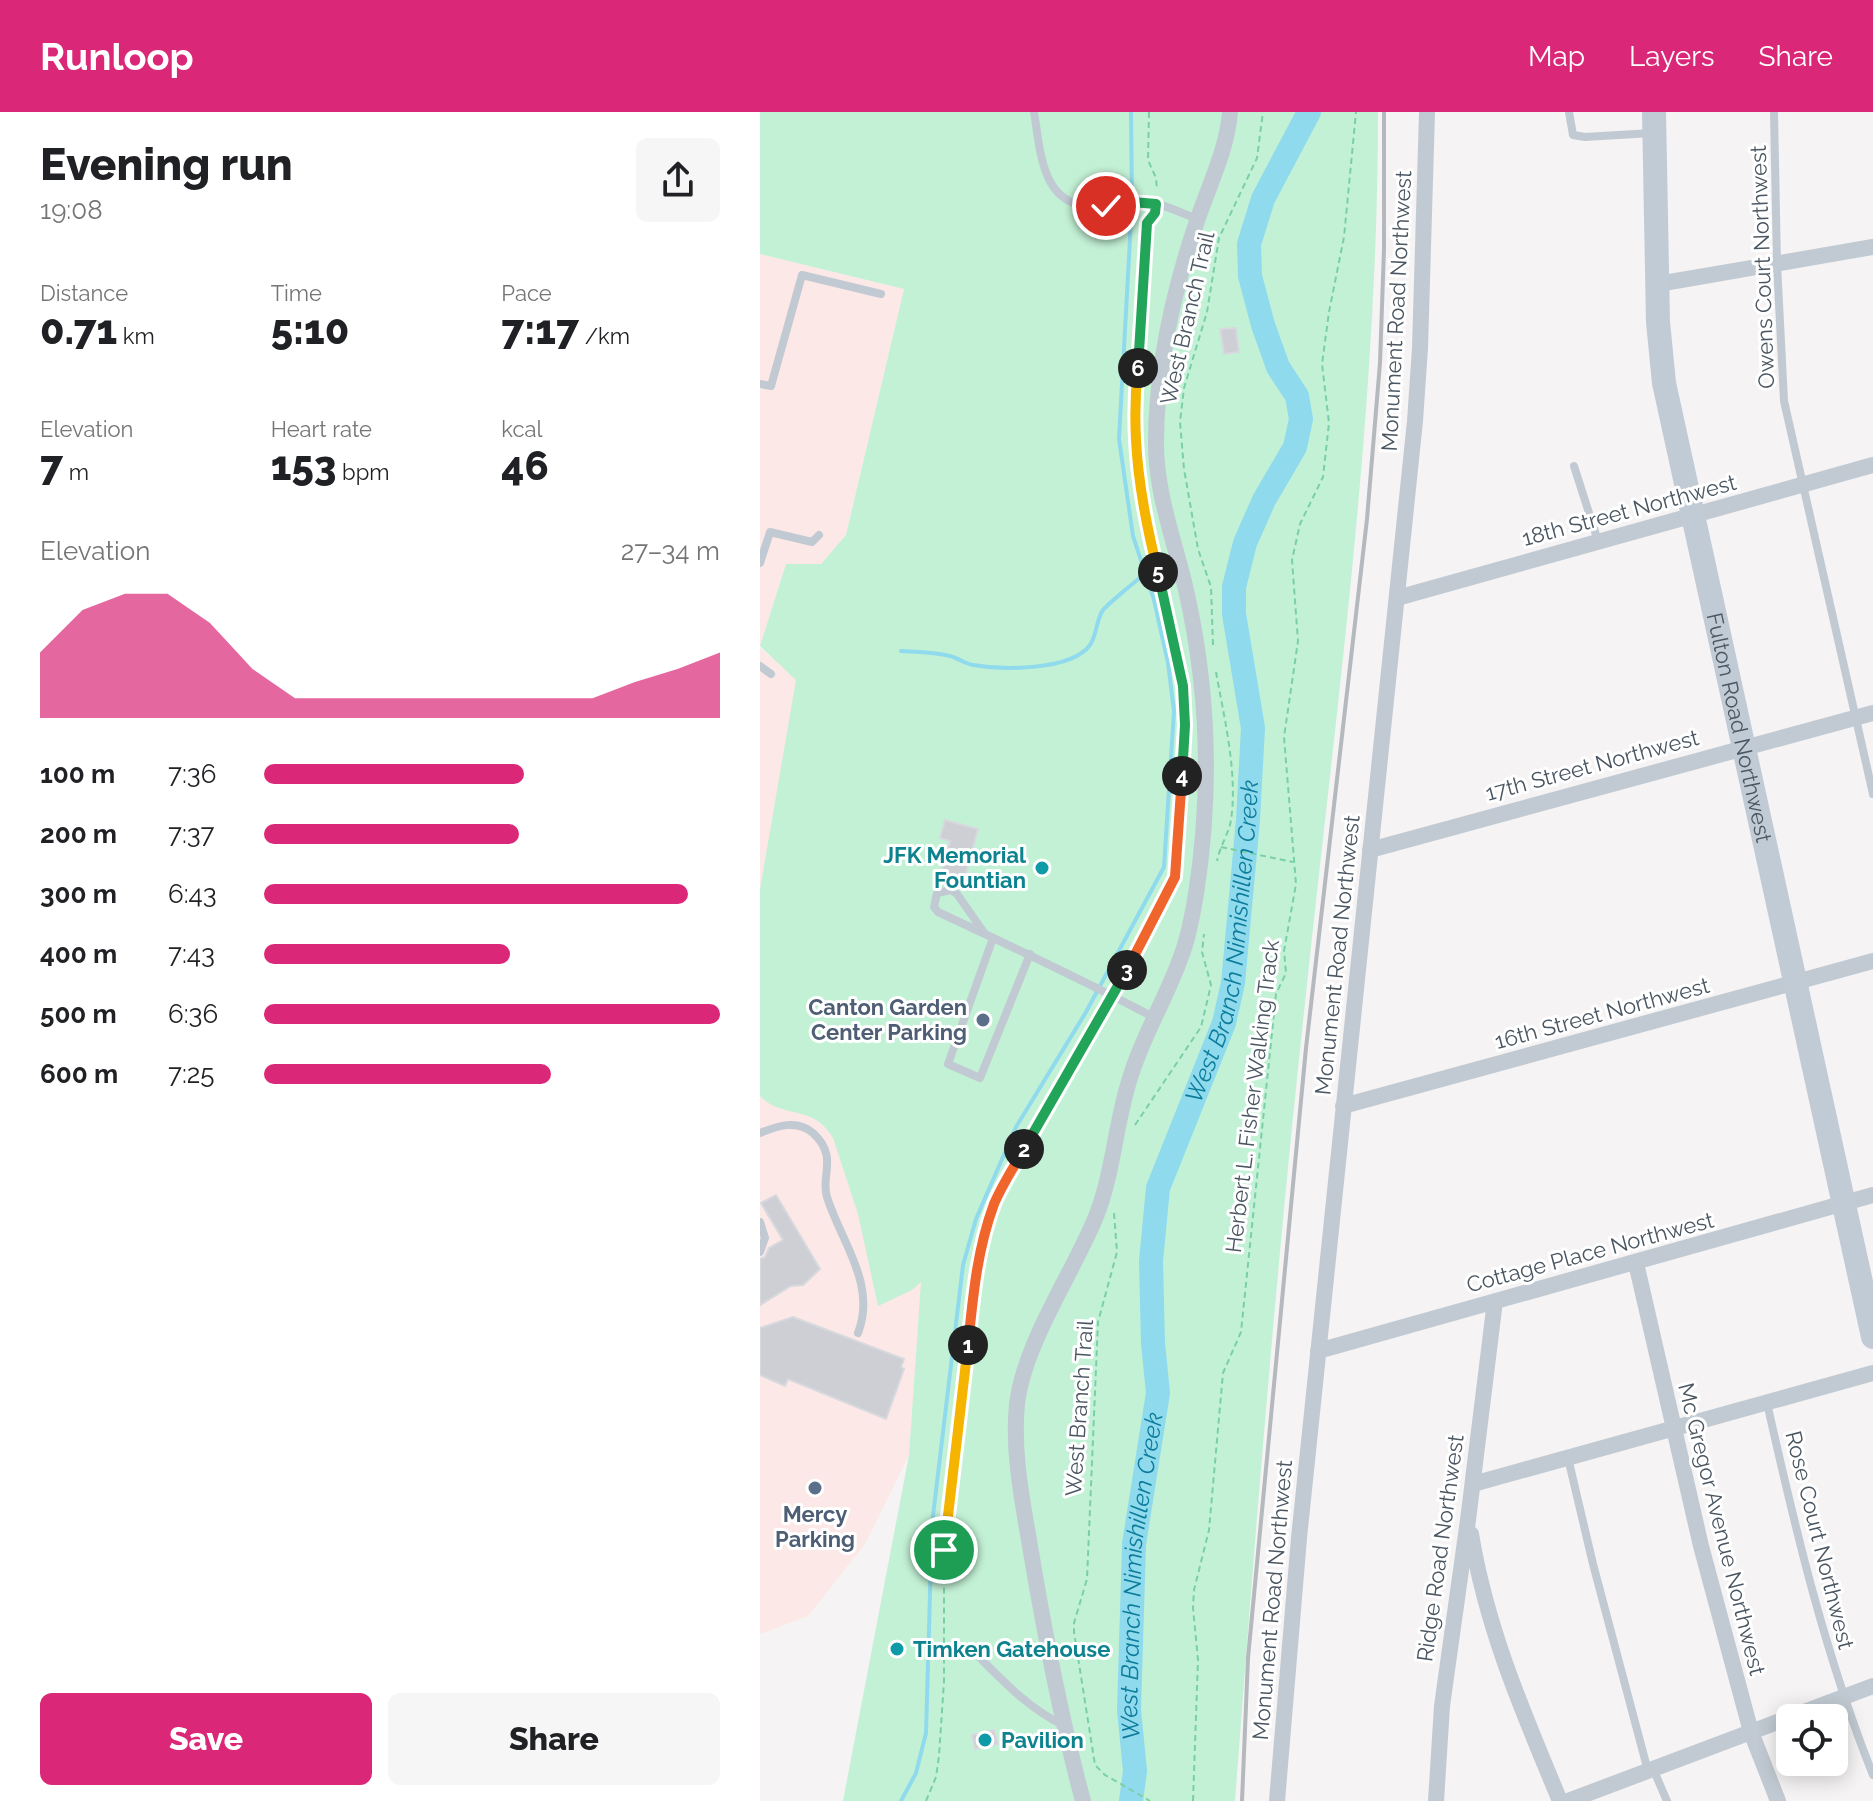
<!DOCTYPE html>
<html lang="en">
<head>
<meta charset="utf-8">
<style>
  :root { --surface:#fff; --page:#f6f6f6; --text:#202124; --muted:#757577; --accent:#db2777 }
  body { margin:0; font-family:Raleway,sans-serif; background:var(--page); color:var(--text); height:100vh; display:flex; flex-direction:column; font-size:30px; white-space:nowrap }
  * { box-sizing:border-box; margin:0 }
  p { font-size:26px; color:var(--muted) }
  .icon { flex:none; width:44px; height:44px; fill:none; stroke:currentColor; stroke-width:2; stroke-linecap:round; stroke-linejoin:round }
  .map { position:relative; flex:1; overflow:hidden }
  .details { display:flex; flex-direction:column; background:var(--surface); width:760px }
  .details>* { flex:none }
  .tools { position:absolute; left:1016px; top:1592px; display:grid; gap:16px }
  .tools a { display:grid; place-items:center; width:72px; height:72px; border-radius:12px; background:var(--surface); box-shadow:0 4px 20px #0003; font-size:40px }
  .pin { position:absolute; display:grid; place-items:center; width:68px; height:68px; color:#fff; margin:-34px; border:4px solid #fff; border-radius:50%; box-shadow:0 2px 8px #0007 }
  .km { position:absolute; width:40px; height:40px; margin:-20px; border-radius:50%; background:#222; color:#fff; font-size:22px; line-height:40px; text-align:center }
  .round { display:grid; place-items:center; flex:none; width:84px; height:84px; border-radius:12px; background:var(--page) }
  .headline { display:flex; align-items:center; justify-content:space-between; height:136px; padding:0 40px }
  h1 { font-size:44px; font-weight:800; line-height:60px }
  .metrics { display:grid; grid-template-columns:repeat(3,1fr); gap:12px; height:136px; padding:8px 40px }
  .metrics div { display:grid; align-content:center }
  .metrics b { font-size:40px; font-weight:800 }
  .metrics small { font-size:22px; font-weight:400 }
  .metrics p { font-size:22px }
  .chart { height:224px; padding:16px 40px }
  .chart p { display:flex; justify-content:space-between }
  .chart svg { width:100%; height:144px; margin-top:8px; fill:var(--accent); opacity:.7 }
  .cta { display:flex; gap:16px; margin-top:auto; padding:16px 40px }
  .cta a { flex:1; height:92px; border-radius:12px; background:var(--accent); color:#fff; font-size:32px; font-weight:800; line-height:92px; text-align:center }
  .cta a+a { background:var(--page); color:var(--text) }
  ul { padding:0 40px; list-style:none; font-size:26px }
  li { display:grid; grid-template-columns:128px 96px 1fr; align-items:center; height:60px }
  li i { height:20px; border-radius:10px; background:var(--accent) }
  header { display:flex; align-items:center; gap:48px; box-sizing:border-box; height:112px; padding:0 40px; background:var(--accent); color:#fff }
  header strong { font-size:38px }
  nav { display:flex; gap:44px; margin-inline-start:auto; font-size:28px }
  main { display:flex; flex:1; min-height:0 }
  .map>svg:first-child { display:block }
  .medical { fill:#fce8e6 }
  .green { fill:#c3f1d5 }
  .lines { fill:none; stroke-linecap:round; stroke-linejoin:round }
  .stream { stroke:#90daee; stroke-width:4 }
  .river { stroke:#90daee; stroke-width:24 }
  .building { fill:#cdcfd5; stroke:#d7d9de; stroke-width:2 }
  .path { stroke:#7ad0a6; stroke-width:2; stroke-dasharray:6 4; stroke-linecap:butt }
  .service { stroke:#c1cad2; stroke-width:8 }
  .minor { stroke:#c1cad2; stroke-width:16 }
  .secondary { stroke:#c1cbd6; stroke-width:24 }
  .rail { stroke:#b5b8bd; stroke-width:4 }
  .split-1-casing { stroke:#fff; stroke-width:16 }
  .split-2-casing { stroke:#fff; stroke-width:16 }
  .split-3-casing { stroke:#fff; stroke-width:16 }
  .split-4-casing { stroke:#fff; stroke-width:16 }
  .split-5-casing { stroke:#fff; stroke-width:16 }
  .split-6-casing { stroke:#fff; stroke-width:16 }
  .split-7-casing { stroke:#fff; stroke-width:16 }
  .split-1 { stroke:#f5b400; stroke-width:10 }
  .split-2 { stroke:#f0652b; stroke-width:10 }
  .split-3 { stroke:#22a559; stroke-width:10 }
  .split-4 { stroke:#f0652b; stroke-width:10 }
  .split-5 { stroke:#22a559; stroke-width:10 }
  .split-6 { stroke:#f5b400; stroke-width:10 }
  .split-7 { stroke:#22a559; stroke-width:10 }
  .culture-dot { fill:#0f9aa8; stroke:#fff; stroke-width:3 }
  .service-dot { fill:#5c6f8a; stroke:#fff; stroke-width:3 }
  .labels { text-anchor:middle; stroke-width:6; stroke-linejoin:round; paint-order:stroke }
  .street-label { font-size:22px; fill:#4a5661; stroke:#fff }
  .culture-label { font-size:22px; font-weight:bold; fill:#0d838f; stroke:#fff; text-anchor:start }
  .service-label { font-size:22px; font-weight:bold; fill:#4e5e75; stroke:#fff; text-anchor:end }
  .water-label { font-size:24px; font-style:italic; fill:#0c7c9b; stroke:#fff }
</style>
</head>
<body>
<header>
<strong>Runloop</strong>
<nav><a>Map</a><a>Layers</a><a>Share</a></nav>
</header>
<main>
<section class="details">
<div class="headline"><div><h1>Evening run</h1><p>19:08</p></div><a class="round"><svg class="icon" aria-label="share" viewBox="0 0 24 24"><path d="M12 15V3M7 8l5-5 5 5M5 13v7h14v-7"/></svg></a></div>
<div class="metrics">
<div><p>Distance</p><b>0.71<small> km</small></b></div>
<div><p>Time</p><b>5:10</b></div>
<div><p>Pace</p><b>7:17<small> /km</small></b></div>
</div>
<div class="metrics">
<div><p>Elevation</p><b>7<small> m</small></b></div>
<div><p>Heart rate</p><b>153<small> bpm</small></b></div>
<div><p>kcal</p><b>46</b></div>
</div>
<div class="chart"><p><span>Elevation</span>27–34 m</p>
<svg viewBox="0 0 160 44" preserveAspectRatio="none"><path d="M0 44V24L10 11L20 6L30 6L40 15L50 29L60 38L70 38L80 38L90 38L100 38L110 38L120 38L130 38L140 33L150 29L160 24V44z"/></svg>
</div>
<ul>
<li><b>100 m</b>7:36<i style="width:57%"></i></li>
<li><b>200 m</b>7:37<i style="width:56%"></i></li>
<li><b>300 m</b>6:43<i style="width:93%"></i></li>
<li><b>400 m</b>7:43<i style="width:54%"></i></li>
<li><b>500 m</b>6:36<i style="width:100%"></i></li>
<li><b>600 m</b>7:25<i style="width:63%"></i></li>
</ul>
<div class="cta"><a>Save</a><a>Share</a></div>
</section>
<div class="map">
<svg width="1113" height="1689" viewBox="0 0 1113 1689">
  <rect width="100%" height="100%" fill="#f5f3f3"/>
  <path class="medical" d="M 0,142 L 144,177 L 86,423 L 61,452 L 26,452 L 0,534 Z
    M 0,536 L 37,567 L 0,777 Z
    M 0,815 L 168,1078 L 149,1343 L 105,1432 L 48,1504 L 0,1522 Z"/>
  <path class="green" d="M 0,0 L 618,0 C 618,299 576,595 545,891 C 516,1157 495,1423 475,1689 L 83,1689 L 149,1343 L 161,1170 L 152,1178 L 118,1194 L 98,1102 L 73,1026 C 53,991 23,1008 0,984 L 0,777 L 36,568 L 0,534 L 26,452 L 61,452 L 86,423 L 144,177 L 0,142 Z"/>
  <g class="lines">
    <path class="stream" d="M 141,539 C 158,540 174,540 190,544 C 198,546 205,552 213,553 C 242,558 311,559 330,533 C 337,523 336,508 343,498 C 349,491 377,468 385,462
      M 141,1689 L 156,1661 L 166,1621 L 172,1412 L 203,1153 L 216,1107 L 256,1015 L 326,900 L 404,755 L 414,599 L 408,551 L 394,488 L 373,424 L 359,327 L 372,90 L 371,0"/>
    <path class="river" id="s1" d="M 371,1689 L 375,1659 L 369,1598 L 374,1432 L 398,1281 L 393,1231 L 391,1149 L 398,1076 L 464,911 L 473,871 L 488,708 L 493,616 L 474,502 L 474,475 L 485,431 L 504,388 L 535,335 L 541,307 L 537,284 L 518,255 L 503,213 L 490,164 L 489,132 L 503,87 L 549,0"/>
  </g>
  <path class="building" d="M 476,216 L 479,240 L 464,242 L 460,217 Z
    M 185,708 L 218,717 L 202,776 L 179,770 L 190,729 L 180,726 Z
    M 16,1083 L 60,1157 L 43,1173 L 31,1174 L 0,1193 L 0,1147 L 5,1145 L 9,1136 L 23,1128 L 1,1091 Z
    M 33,1205 L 144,1247 L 141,1255 L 144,1257 L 126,1307 L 28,1267 L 25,1274 L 0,1263 L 0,1216 Z
    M 234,1618 L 238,1632 L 215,1637 L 212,1623 Z"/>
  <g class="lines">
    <path class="path" d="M 389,0 L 388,48 L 396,66 L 397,78
      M 453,533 L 451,475 L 438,437 L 424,357 L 420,310 L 424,276 L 447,200 L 459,126 L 497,46 L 503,0
      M 456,560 C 464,605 478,662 471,708 C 469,721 460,734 457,749
      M 461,735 L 533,750
      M 357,875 L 415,765 L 425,613 L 423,574 L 409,501 L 380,385 L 376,339 L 374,295 L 380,243 L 387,111 L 392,104
      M 375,1013 L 441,915 L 451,873 L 442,840 L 444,822
      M 354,1101 L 357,1140 L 338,1210 L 327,1467 L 314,1511 L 314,1520 L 335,1653 L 345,1663 L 390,1689
      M 166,1689 L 176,1665 L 179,1644 L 184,1569 L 184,1438 L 217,1150 L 236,1088 L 307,958 L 346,894
      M 433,1689 L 438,1548 L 433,1496 L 434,1478 L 449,1418 L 463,1261 L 481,1220 L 516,882 L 526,861 L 524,839 L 536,772 L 524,625 L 538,529 L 532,448 L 540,412 L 563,365 L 569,311 L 562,252 L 569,200 L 584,125 L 596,0"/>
    <path class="service" d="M 274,0 C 281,43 282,99 340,94 C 357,93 374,87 390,90 C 406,93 423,102 438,107
      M 809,0 L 813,23 L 825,25 L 892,21
      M 1014,0 L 1017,152 L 1024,289 L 1113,682
      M 0,272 L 11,274 L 42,163 L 121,182
      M 814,354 L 838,429
      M 0,451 L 10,420 L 52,430 L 59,423
      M 0,554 L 11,562
      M 225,822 L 197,782 L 191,778 L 177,781 L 174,795 L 178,800 C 251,834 323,868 395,906
      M 233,826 L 188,952 L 220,966 L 270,842
      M 0,1021 C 17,1014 37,1007 53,1021 C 79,1045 60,1064 67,1085 C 81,1130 117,1172 98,1221
      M 0,1110 L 5,1126 L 0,1140
      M 1007,1291 C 1035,1416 1065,1543 1113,1663
      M 808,1346 L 833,1452 L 888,1659
      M 215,1541 C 242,1568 269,1597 303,1613
      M 894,1659 L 907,1689"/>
    <path class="minor" d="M 898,172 L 1113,135
      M 637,486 L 1113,353
      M 610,738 L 1113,601
      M 583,994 L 1113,849
      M 876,1151 L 941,1434 L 991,1620 L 1018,1689
      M 558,1239 L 1113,1083
      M 713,1372 L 1113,1261
      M 711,1422 C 727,1518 763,1600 800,1689
      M 323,1689 C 301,1607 285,1524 271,1440 C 263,1392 252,1341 257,1292 C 264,1232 311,1164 335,1107 C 354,1061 355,1010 371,963 C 383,924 405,888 419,850 C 428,828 432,805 436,782 C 452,679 449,579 426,478 C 415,430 396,382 396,332 C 396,256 413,180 437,109 C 449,73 467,38 470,0
      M 517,1689 L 539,1426 L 655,309 L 660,236 L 667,0
      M 676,1689 L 682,1594 L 708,1408 L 735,1189
      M 808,1689 L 1113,1574"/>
    <path class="secondary" id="s2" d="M 894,0 L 898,210 L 904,271 L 1113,1225"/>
    <path class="rail" d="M 482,1689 L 488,1546 L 546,936 L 607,407 L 620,251 L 624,137 L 624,0"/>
  </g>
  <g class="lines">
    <defs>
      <path id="split-1" d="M 184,1438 L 208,1233"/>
      <path id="split-2" d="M 208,1233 C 213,1184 217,1138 234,1092 C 242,1073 254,1055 264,1037"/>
      <path id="split-3" d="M 264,1037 L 367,858"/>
      <path id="split-4" d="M 367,858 L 415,765 L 422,664"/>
      <path id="split-5" d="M 398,460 L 423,574 L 425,613 L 422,664"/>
      <path id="split-6" d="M 378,256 C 370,326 381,393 398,460"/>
      <path id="split-7" d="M 346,94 L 372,90 L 396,92 L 395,101 L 387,111 L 378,256"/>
    </defs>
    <use href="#split-1" class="split-1-casing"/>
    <use href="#split-2" class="split-2-casing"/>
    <use href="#split-3" class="split-3-casing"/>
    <use href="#split-4" class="split-4-casing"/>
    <use href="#split-5" class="split-5-casing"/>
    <use href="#split-6" class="split-6-casing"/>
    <use href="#split-7" class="split-7-casing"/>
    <use href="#split-1" class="split-1"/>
    <use href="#split-2" class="split-2"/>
    <use href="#split-3" class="split-3"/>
    <use href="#split-4" class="split-4"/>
    <use href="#split-5" class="split-5"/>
    <use href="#split-6" class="split-6"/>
    <use href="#split-7" class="split-7"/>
  </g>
  <g class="culture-dot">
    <circle cx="282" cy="756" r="8"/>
    <circle cx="137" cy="1537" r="8"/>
    <circle cx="225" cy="1628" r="8"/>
  </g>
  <g class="service-dot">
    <circle cx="223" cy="908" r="8"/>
    <circle cx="55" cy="1376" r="8"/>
  </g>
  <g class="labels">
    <g class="street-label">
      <text transform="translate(1002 155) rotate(-92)" y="8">Owens Court Northwest</text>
      <text transform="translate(636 199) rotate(-87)" y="8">Monument Road Northwest</text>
      <text transform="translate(427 206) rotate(-77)" y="8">West Branch Trail</text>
      <text transform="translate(869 398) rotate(-15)" y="8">18th Street Northwest</text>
      <text dy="8" stroke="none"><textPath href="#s2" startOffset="624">Fulton Road Northwest</textPath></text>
      <text transform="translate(832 653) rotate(-15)" y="8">17th Street Northwest</text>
      <text transform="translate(577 843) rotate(-84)" y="8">Monument Road Northwest</text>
      <text transform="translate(842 901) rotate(-15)" y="8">16th Street Northwest</text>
      <text transform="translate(492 984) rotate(-83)" y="8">Herbert L. Fisher Walking Track</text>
      <text transform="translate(830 1140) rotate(-15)" y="8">Cottage Place Northwest</text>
      <text transform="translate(319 1296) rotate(-86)" y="8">West Branch Trail</text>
      <text transform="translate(962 1417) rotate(76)" y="8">Mc Gregor Avenue Northwest</text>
      <text transform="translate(1060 1428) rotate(76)" y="8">Rose Court Northwest</text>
      <text transform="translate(680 1436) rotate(-82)" y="8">Ridge Road Northwest</text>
      <text transform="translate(512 1488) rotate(-85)" y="8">Monument Road Northwest</text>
    </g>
    <g class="culture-label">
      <text x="266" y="751" text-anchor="end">JFK Memorial<tspan x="266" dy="25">Fountian</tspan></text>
      <text x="153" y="1545">Timken Gatehouse</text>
      <text x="241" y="1636">Pavilion</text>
    </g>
    <g class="service-label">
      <text x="207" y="903">Canton Garden<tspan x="207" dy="25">Center Parking</tspan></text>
      <text x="55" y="1410" text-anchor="middle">Mercy<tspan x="55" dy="25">Parking</tspan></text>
    </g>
    <g class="water-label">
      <text dy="8" stroke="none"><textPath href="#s1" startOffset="874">West Branch Nimishillen Creek</textPath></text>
      <text dy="8" stroke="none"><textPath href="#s1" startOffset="226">West Branch Nimishillen Creek</textPath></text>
    </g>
  </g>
</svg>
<div class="tools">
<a><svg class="icon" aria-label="locate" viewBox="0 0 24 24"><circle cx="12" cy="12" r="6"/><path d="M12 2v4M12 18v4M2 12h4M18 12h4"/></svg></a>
</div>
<div class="pin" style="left:184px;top:1438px;background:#1e9e55"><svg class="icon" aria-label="arrive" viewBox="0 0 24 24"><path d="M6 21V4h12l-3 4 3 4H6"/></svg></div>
<div class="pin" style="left:346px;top:94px;background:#d93025"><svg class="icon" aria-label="check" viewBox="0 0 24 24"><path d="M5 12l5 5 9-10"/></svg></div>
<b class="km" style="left:208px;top:1233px">1</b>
<b class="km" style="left:264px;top:1037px">2</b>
<b class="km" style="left:367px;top:858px">3</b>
<b class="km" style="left:422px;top:664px">4</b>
<b class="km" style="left:398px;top:460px">5</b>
<b class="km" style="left:378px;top:256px">6</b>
</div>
</main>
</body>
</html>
